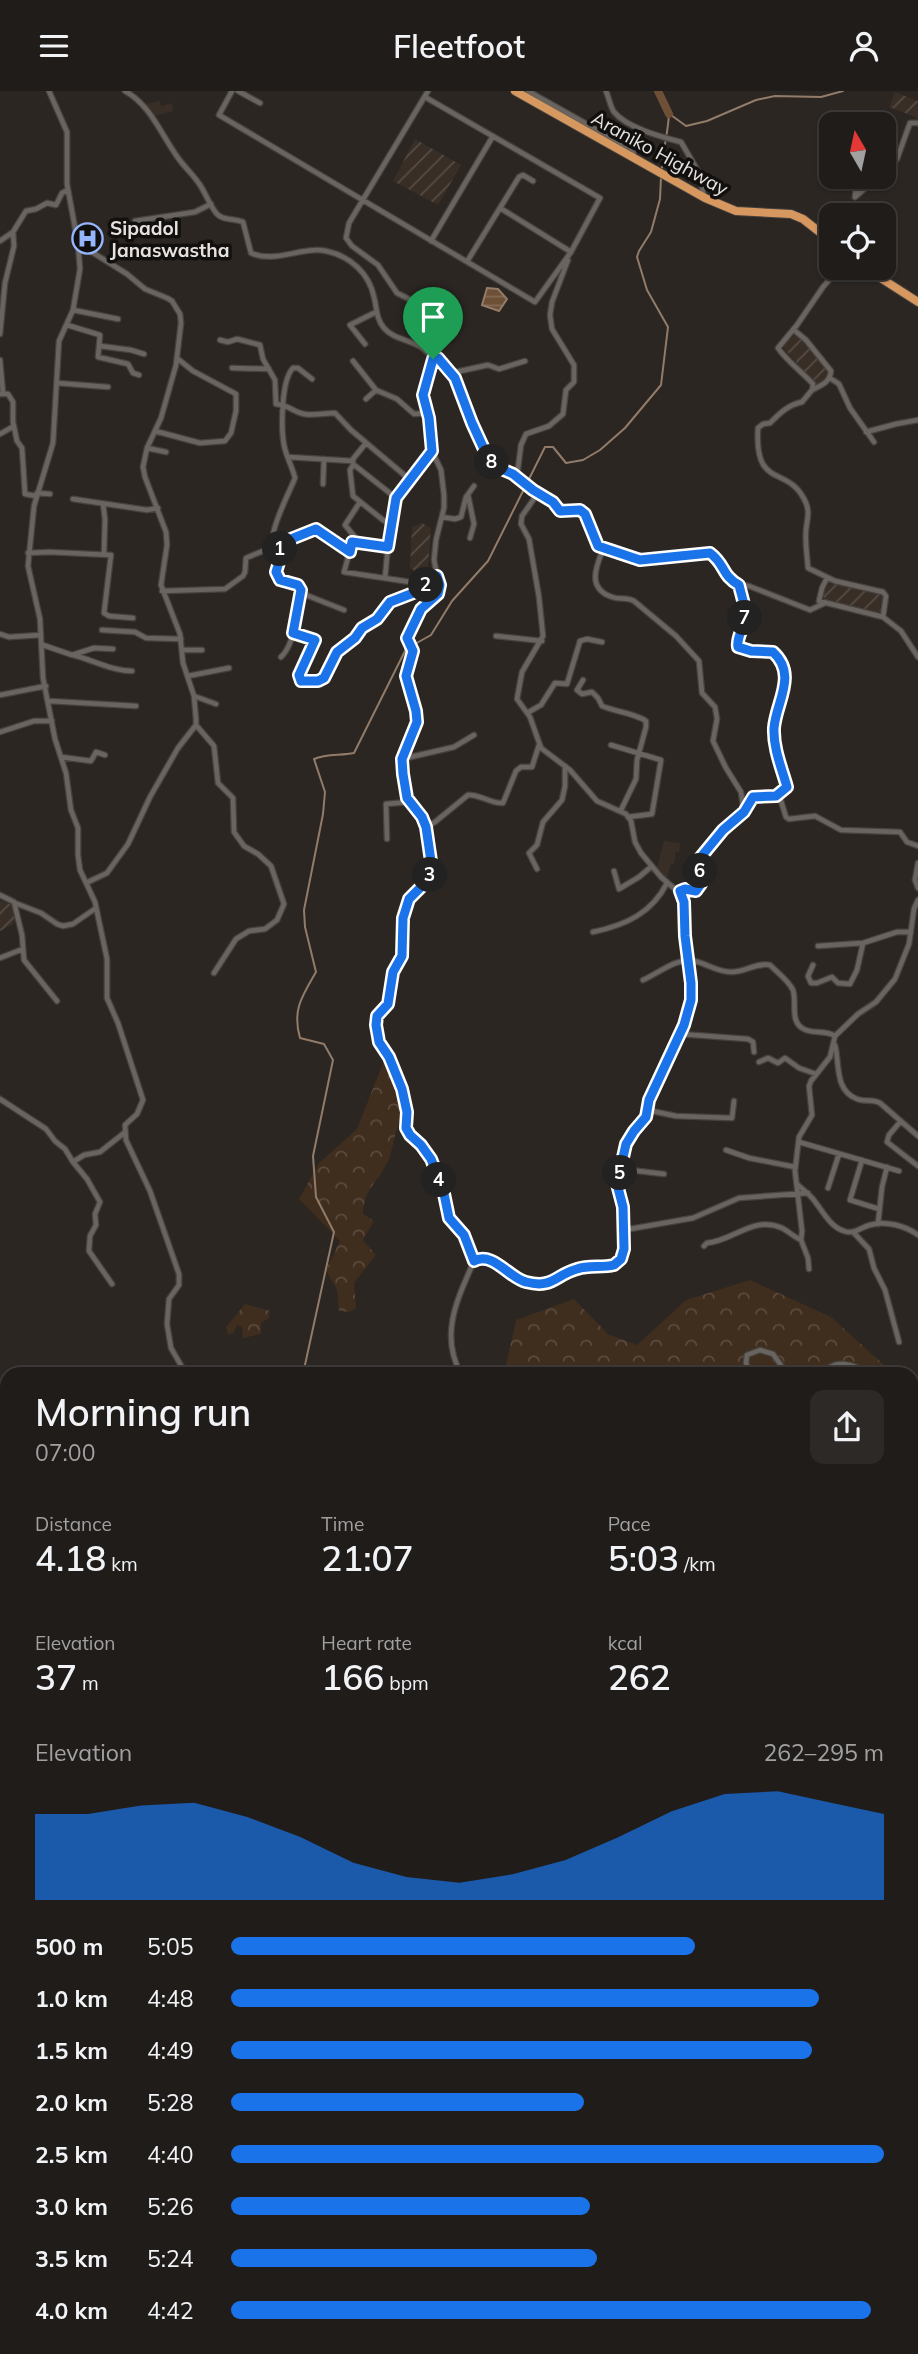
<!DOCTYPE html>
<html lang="en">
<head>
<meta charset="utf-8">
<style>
  :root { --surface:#201c1a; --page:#2d2927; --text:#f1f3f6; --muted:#a2a1a2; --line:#3d3a39; --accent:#1a73e8 }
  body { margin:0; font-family:Mulish,sans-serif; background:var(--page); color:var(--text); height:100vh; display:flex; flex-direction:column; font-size:26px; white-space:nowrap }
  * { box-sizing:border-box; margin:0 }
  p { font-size:23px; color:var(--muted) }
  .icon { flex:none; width:38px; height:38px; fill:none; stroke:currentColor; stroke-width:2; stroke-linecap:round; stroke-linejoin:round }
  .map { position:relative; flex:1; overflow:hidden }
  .drawer { position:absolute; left:0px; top:1276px; width:919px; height:989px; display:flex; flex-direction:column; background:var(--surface); border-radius:21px 21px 0 0; box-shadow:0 2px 5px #0004,0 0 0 2px var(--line) }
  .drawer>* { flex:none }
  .needle { width:46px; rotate:351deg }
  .tools { position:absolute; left:819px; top:21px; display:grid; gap:14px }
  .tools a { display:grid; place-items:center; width:77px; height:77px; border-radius:14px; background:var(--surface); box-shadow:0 2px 5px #0004,0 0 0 2px var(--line); font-size:35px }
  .pin { position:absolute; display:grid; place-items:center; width:60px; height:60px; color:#fff; margin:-72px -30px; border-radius:50% 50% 50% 0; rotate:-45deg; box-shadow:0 0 7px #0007 }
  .pin .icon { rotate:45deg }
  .km { position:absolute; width:35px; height:35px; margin:-18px; border-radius:50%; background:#222; color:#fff; font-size:19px; line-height:35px; text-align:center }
  .round { display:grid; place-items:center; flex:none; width:74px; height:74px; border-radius:14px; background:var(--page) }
  .headline { display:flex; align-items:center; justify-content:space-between; height:119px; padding:0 35px }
  h1 { font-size:38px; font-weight:600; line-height:52px }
  .figures { display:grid; grid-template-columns:repeat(3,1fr); gap:10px; height:119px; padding:7px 35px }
  .figures div { display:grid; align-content:center }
  .figures b { font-size:35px; font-weight:600 }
  .figures small { font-size:19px; font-weight:400 }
  .figures p { font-size:19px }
  .chart { height:196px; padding:14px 35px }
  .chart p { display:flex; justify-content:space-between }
  .chart svg { width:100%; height:126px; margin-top:7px; fill:var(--accent); opacity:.7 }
  ul { padding:0 35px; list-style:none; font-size:23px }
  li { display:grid; grid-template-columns:112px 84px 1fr; align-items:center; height:52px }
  li i { height:18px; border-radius:9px; background:var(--accent) }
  header { display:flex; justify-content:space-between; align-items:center; height:91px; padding:0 35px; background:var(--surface); font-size:32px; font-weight:600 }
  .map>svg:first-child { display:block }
  .built { fill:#382e26 }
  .industrial { fill:url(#industrial-furrows) }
  .forest { fill:url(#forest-crowns) }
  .water { fill:url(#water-rules); stroke:#927c69; stroke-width:2 }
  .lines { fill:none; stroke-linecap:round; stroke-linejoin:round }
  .stream { stroke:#927c69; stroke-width:2 }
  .river { stroke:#6e5036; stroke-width:8 }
  .minor-casing { stroke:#46423f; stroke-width:7 }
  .secondary-casing { stroke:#46423f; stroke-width:10 }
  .trunk-casing { stroke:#46423f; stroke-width:10 }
  .minor { stroke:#69645f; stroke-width:4.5 }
  .secondary { stroke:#92785f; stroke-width:7 }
  .trunk { stroke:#d6985f; stroke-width:8 }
  .route-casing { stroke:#fff; stroke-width:14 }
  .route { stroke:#1a73e8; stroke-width:9 }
  .labels { text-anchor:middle; stroke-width:7; stroke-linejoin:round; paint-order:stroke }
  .street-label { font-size:19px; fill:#e6e2e0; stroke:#12100e }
  .poi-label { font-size:19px; font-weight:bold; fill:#e6e2e0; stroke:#12100e; text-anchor:start }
</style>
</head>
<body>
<header><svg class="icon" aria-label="menu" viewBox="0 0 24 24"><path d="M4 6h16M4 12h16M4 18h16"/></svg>Fleetfoot<svg class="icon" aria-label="person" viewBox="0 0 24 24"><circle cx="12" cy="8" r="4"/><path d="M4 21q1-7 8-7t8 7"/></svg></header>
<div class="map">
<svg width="918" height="2263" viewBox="0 0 918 2263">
  <defs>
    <pattern id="industrial-furrows" width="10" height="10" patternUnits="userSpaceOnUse" patternTransform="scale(1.75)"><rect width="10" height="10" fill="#382e26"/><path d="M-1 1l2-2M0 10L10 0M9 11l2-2" fill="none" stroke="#554c45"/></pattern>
    <pattern id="forest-crowns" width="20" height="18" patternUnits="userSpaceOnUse" patternTransform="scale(1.75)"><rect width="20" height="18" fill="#3f2d1e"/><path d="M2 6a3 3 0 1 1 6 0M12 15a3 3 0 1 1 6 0" fill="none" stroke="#5b4b3e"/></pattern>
    <pattern id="water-rules" width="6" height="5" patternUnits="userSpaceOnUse" patternTransform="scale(1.75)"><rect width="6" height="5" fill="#6e5036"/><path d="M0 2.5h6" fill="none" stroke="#836953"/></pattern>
  </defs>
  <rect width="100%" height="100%" fill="#2b2622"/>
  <path class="built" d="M 160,10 L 161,15 L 172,12 L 173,20 L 155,25 L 145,13 Z
    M 664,750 L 680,752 L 679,762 L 676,761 L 674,773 L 671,773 L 667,787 L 657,777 Z"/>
  <path class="industrial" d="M 895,1 L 918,10 L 918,27 L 889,16 Z
    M 415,48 L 461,74 L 438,114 L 393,90 Z
    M 796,243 L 832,284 L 818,296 L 782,255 Z
    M 422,432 L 431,437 L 428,478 L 424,482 L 418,482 L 410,477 L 412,436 Z
    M 830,492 L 882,504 L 884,509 L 882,519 L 877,521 L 825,509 L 823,505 L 823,499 Z
    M 0,809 L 16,816 L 18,822 L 13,833 L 0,840 Z"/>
  <path class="forest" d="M 385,967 L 403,1028 C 392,1042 395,1058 386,1074 C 375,1095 365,1096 363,1123 L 374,1130 L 363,1149 L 376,1164 L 354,1192 L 356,1217 L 350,1221 L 339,1220 L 337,1199 L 326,1179 L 340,1150 L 299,1108 L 319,1072 L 357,1038 Z
    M 750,1189 L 831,1226 L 894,1283 L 504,1283 L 516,1229 L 574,1208 L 608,1243 L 637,1254 L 686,1209 Z
    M 245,1213 L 270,1220 L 269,1227 L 261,1232 L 261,1243 L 243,1247 L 242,1236 L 237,1234 L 234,1241 L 228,1244 L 226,1236 Z
    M 912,1299 L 918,1305 L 918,1616 L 912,1612 Z
    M 0,1389 L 7,1394 L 7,2234 L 0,2237 Z
    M 912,2018 L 918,2022 L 918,2233 L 912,2226 Z
    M 33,2258 L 291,2258 L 290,2263 L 35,2263 Z"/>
  <path class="water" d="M 487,197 L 498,198 L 507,208 L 499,220 L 482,214 Z"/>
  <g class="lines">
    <path class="stream" d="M 671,24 L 686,35 L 707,30 L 756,9 L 775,5 L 821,6 L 843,0
      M 662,77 C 663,59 668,42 669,23
      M 303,1283 L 334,1141 L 316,1106 L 313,1065 L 333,969 L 324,953 L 300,947 C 292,919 302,905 316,881 L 305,836 L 304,819 L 323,723 L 325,701 L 314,668 C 327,662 340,665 354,662 L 406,558 L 431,544 L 452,510 L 488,470 L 545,356 L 553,356 L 566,372 L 583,369 L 600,359 L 625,337 L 661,294 L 668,236 L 647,199 L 637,166 L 639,160 L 651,141 L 660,108 L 661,86"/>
    <path class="river" d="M 658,0 L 669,23"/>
    <defs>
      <path id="minor" d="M 49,0 L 67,41 L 67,93 L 78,153 L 80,178 L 73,219 L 59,250 L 53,352 L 34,415 L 28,475 L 40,528 L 43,587 L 55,648 L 66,682 L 71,719 L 78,737 L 78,764 L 80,779 L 95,811 L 107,868 L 107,907 L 118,932 L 143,1009 L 137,1023 L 125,1034 L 126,1049 L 150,1100 L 179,1183 L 179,1194 L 169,1208 L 167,1233 L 171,1257 L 186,1283
        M 125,0 C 150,14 160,41 176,64 C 183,75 193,83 200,94 C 206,103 210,115 217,123 C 223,130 235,127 243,131 L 251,162 C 275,173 302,155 326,160 C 350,165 369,182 374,206 C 377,217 376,228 384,237 C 394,249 410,248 422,257 C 426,260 430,264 433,268
        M 232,0 L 219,24 L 535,211 L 571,161 L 600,107 L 425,6
        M 238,0 L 260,12
        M 428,0 L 349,132 L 346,147 L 352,155 L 378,174 L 397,202 L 417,212 L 423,219 L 437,267 L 455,287 L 472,332 L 489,369 L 497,376 L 513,382 L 533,399 L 553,411 L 560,420 L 580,419 C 589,426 595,450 602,461 C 595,478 588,498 612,506 C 620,509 626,506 634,510 L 676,545 L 699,570 L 702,602 L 715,616 L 717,628 L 713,650 L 726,677 L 741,701 L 744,721 L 723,739 L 700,767 L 701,793 L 696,800 L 685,798 L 680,800
        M 528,0 L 633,59 L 634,66
        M 606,0 C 609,7 610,15 614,21 C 627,37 662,46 681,51 L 698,80 L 704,105
        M 884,81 L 897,68 L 910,32 L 918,32
        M 855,106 L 878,86
        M 855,106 L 857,86
        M 500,117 L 571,161
        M 135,130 L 195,121 L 211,113
        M 0,150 L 13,141 L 26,120 L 36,118 L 47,112 L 56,114 L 62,102 L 68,99
        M 431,150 L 493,45
        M 79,153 L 127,183 L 145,198 L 167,207 L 172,210 L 180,223 L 181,232 L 176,274 L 161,327 L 147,357 L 143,376 L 145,386 L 166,441 L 167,454 L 161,494 L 180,543 L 183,572 L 194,605 L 196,628 L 196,634 L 178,657 L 150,706 L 128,753 L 107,782 L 86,792
        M 468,169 L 519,86 L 523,84 L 533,90
        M 840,177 L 823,196 L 797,234 L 778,257 C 787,270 801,280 813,293 L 812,299 L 802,311 C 788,314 780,322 770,332 L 763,333 L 758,337 C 754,401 789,372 806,412 C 810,422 807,429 806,439 C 805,452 807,464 808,477 L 835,490 L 883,501 L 886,505 L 883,526
        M 73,219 L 118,228
        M 67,234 L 100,244 L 98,266 L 128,273 L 133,282 L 139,284
        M 794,239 L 806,249 L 831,280 C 830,291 822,294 812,299
        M 0,243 L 5,192 L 14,155 L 13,141
        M 220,249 L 228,251 L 237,248 L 260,254 L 263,268 L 275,289 L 276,313 C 289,314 293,321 304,323 C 315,325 325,322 335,322 L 351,339 L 409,388
        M 365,253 L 350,234 L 376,221
        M 100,255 L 131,259 L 144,263
        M 433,268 L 423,309 L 429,327 L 432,360 L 441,379 L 444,404 L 444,417 L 436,449 L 434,469 L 440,499 L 421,518 L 407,547 L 413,558 L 406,585 L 416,620 L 417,631 L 402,668 L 403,683 L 407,707 L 422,726 L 426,736 L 432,777 L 427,790 L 409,808 L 403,827 L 402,865 L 393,881 L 388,913 L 377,925 L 375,934 L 379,951 L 389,966 L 402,997 L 407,1021 L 406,1037 L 410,1044 L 426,1060 L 435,1075 L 443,1098 L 449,1127 L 464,1144 L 474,1170 C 458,1207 439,1243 461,1283
        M 0,269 L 3,302
        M 353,270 L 376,299 L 397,308 L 414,323 L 427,322
        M 232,277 L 269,278
        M 451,282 L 488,274 L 499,278 L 525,270
        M 830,287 L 839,293 L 850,317 L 874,351
        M 57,292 L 108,296
        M 0,303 L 8,303 L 13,311 L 13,331 L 17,350 L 22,357 L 25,403 L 36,405
        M 366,308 L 376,299
        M 155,340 L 200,352 L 225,350 L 231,342 L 236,320 L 236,303 L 193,280 L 178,268
        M 866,341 L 896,333 L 918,329
        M 0,343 L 14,335
        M 366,352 L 353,368 L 353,373 L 396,407
        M 147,357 L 166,361
        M 288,366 L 353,370
        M 353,374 L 350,379 L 353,405 L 383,429 L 390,433
        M 517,385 L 521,354 L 526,343 L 549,335 L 563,323 L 566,299 L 574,291 L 574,274 L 552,238 L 550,224 L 552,211 L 568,169
        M 323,393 L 324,368
        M 37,402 L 50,403
        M 468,404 L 474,433 L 470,447
        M 73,408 L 147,419 L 158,417
        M 360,411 L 345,434 L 354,445 L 344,481 L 417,492 L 427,491 L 437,485
        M 103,413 L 105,428 L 104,462
        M 442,426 L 455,428 L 461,426 L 466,406 L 474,395
        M 352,451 L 388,456
        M 600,456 L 640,469 L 710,462 C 726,474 721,484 739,494 C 741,503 745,513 745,523 C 745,535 736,545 739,556 C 753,561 769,558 781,568 C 790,599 777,609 774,637 C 773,657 782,678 787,696 L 776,705 L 753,706 L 745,720
        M 28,462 L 49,461 L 111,464 L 104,522 L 109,525 L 133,527
        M 385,487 L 390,433 L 396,407 L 432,360
        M 827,487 L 822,497 L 819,510 L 883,526 L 901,540 L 918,566
        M 739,494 L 749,495 L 810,519 L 825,512
        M 162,500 L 225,498 L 243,485 L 245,481 L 246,467 L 316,438 L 350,461
        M 301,502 L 344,519
        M 102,539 L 135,541 L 146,547 L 181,548
        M 293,542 L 312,547 L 316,551 L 306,566 L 300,587 L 305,590 L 321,589 L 337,561 L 355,547 L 362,536 L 377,528 L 390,511 L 426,496 L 427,491
        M 0,543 L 9,546 L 41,544
        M 496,545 L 542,550
        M 43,554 L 72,564 L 94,557 L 113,558
        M 183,559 L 202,559
        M 73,564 C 93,569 112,580 132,580
        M 281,566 C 294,554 300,517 301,499 L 297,494 L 280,489 L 276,481 L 281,461 C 278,456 273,452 273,446 C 273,432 290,400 295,387 C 292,375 286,365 284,354 C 281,337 281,289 293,277 L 298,277 L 312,288
        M 188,585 L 229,577
        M 583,589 L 577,599 L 582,603 L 592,601 L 598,607 L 602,615 C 616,621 634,622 646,630 L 646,636 L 637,669 L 636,688 L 621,719
        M 0,604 L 46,595
        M 194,605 L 216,613
        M 49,610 L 136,615
        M 527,622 L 541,614 L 555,592 L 567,593 L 580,550 L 587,548 L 602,551
        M 196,634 L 214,655 L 218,692 L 233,707 L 234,741 L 244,755 L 258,763 L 271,775 L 284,813 L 277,829 L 265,838 L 249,840 L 236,848 L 214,882
        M 0,641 L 34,630 L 52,630
        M 611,654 L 661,669 L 652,723 L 628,726
        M 61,666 L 91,670 L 96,661 L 105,664
        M 402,668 L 454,656 L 474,644
        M 776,705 L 781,710 L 786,726 L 789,728 L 815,725 L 841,739 L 900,741 L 907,751 L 918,755
        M 426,736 L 435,731 L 468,704 C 480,703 491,713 503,712 L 516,680 L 521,676 L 532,676 L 539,654
        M 387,748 L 386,713 L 409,711
        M 918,772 L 915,789 L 918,797
        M 537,778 L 529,762 L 537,754 L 543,731 L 562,709 L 565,695 L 565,675
        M 614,780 L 619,798 L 639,786 L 652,775
        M 0,804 L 14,811 L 22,844 L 24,869 L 57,910
        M 15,812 L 41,822 L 57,833 L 63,835 L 73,833 L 96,817
        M 593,841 C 626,834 652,822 667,792
        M 818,855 L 863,852 L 897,841 L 911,841
        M 0,867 L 23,858
        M 813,874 L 808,885 L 811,892 L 817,892 L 832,886 L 838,892 L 850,893 L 857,879 L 863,852
        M 643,889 C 659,882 677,866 694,870 C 708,873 717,881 732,881 C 745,881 758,871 770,874 C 777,881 789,890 793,899 C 797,912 790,929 802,937 C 811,944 825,938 835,945
        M 680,943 L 748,948 L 753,951 L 754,961
        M 835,945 L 858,923 L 876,911 L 895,888 L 909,853 L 914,818 L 918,809
        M 835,954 C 840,973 834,999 857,1008 C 865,1011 872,1008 880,1012 L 918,1045
        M 759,971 L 768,967 L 778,972 L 785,967 L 799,977 L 816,983
        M 0,1008 L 46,1038 L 55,1050 L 65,1058 L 73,1071 L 87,1088 L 100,1111 L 95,1123 L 96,1134 L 90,1145 L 89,1160 L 112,1193
        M 647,1019 L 676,1025 L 732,1027 L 734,1010
        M 900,1031 L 889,1044 L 887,1051 L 918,1075
        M 799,1051 L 899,1080
        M 726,1059 L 749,1067 L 795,1076
        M 862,1069 L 850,1109 L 879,1118
        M 73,1071 L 84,1064 L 100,1061 L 124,1042
        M 621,1078 L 664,1083
        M 797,1093 C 802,1098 808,1102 813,1108 C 822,1119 830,1136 844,1140 C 854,1144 861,1136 870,1134 C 885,1129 906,1135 918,1144
        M 828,1097 L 839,1063
        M 878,1133 L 882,1096 L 887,1076
        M 624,1139 L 693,1127 L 739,1107 L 808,1102
        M 853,1141 L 869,1158 L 874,1177 L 885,1199 L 899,1251
        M 801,1149 L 808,1167 L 809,1178
        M 704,1155 L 707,1152 C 733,1150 754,1124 782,1137 C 788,1140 794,1146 801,1149 L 802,1140 L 795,1080 L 799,1046 L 812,1024 L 809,995 L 811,990 L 830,966 L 835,945
        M 474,1170 C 494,1160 509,1187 528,1192 C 557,1198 557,1181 579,1177 C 593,1175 605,1178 618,1172 L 623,1162 L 625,1151 L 623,1116 L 616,1093 L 627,1053 L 634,1040 L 646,1026 L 649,1009 L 684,934 L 691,910 L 691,892 L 682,804 L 661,786 L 641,762 L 635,751 L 631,730 L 626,723 L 597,710 L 570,679 L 541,657 L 530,626 L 517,608 L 522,581 L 543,545 L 539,506 L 529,448 L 521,433 L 522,425 L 538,402
        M 750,1283 L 746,1272 L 747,1264 L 760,1259 L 773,1263 L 787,1283
        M 822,1283 C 834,1269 846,1272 862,1278
        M 0,1478 L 7,1480
        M 912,1616 L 918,1617
        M 0,1697 L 7,1689
        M 0,1707 L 7,1710
        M 7,1778 L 7,1783
        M 7,1826 L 1,1839 L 7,1850
        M 0,1888 L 7,1883
        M 912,2024 L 918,2024
        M 912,2034 L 918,2032
        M 0,2076 L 7,2106
        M 0,2140 L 7,2135
        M 0,2229 L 7,2227
        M 0,2241 L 7,2241
        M 24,2258 L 27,2263
        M 410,2258 L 411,2263
        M 553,2258 L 557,2263
        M 712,2258 L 730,2263"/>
      <path id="secondary" d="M 0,1545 L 7,1551"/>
      <path id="trunk" d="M 515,0 L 705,107 L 736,120 L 791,123 L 803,128 L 831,150
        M 865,177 L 918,211"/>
    </defs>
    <use href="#minor" class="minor-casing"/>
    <use href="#secondary" class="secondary-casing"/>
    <use href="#trunk" class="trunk-casing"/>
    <use href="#minor" class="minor"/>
    <use href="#secondary" class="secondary"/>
    <use href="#trunk" class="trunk"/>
  </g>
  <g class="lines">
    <defs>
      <path id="route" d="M 438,267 L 455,287 L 472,332 L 489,369 L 497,376 L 513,383 L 533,399 L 553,411 L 560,420 L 580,419 L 585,423 L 598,455 L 640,469 L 710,462 C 726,474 721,484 739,494 C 741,503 745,513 745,523 C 746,535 736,545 738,556 L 751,560 L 773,561 C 798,584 776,611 774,637 C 773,657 782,678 787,696 L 776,705 L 753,706 L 744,721 L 723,739 L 700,767 L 701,793 L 696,800 L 685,798 L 680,800 L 684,811 L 685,845 L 691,892 L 691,909 L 684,934 L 649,1009 L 646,1026 L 634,1040 L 626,1053 L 617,1093 L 623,1116 L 624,1158 L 621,1168 L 614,1174 C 602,1177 589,1174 577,1178 C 555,1184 553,1198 526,1191 C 509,1187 493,1160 474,1170 L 464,1144 L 449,1127 L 443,1098 L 431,1068 L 421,1054 L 410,1044 L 406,1037 L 407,1021 L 402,998 L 389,966 L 379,951 L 376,934 L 377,925 L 388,913 L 393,881 L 402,865 L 403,827 L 409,808 L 427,790 L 432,777 L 426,736 L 422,726 L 407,707 L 403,683 L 402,668 L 417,631 L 416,620 L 406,585 L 413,560 L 407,547 L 421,518 L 438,503 L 440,494 L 437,485 L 427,491 L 426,496 L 421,499 L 390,511 L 377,528 L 362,537 L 355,547 L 337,561 L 324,587 L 318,590 L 301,590 L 299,584 L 315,549 L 293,542 L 301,499 L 298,494 L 280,489 L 276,481 L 282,461 L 276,454 L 316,438 L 350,461 L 352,451 L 388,456 L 396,407 L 432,360 L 429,327 L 423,304 L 433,268 Z"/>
    </defs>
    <use href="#route" class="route-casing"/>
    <use href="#route" class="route"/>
  </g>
  <defs>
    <symbol id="hospital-ring" viewBox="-11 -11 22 22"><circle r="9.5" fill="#12100e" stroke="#95b6fd" stroke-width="1.5"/><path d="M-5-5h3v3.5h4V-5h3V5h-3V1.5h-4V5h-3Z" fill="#95b6fd"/></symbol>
  </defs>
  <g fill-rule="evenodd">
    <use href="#hospital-ring" x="70" y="130" width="35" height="35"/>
  </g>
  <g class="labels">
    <g class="street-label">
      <text transform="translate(660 62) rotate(29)" y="7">Araniko Highway</text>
    </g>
    <g class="poi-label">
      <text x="110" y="144">Sipadol<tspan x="110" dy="22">Janaswastha</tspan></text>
    </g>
  </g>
</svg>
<div class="tools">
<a><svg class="needle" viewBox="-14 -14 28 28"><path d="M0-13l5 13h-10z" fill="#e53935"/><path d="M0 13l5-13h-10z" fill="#a2a1a2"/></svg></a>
<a><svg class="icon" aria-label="locate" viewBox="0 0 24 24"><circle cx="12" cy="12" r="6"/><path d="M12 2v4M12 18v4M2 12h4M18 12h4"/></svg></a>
</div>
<div class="pin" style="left:433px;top:268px;background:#1e9e55"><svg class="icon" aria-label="arrive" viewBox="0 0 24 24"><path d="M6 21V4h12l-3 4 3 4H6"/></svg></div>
<b class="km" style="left:280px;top:458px">1</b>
<b class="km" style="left:426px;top:494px">2</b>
<b class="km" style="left:430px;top:784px">3</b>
<b class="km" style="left:439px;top:1089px">4</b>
<b class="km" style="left:620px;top:1082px">5</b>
<b class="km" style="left:700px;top:780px">6</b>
<b class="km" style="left:745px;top:527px">7</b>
<b class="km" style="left:492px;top:371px">8</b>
<section class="drawer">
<div class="headline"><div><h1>Morning run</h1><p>07:00</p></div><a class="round"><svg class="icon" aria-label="share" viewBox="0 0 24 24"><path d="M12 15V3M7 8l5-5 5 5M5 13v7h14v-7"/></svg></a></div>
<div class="figures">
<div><p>Distance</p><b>4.18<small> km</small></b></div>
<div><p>Time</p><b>21:07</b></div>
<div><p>Pace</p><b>5:03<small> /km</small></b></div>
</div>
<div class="figures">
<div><p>Elevation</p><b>37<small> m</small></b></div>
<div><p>Heart rate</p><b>166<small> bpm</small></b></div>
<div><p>kcal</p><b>262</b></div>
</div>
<div class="chart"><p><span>Elevation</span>262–295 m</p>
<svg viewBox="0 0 160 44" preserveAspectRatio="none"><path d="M0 44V14L10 14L20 11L30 10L40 15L50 22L60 31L70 36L80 38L90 35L100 30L110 22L120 13L130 7L140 6L150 10L160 14V44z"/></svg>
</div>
<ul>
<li><b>500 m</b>5:05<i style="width:71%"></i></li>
<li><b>1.0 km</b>4:48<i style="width:90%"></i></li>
<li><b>1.5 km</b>4:49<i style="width:89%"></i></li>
<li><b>2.0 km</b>5:28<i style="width:54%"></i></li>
<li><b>2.5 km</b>4:40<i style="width:100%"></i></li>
<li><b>3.0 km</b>5:26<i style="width:55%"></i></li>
<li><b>3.5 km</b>5:24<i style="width:56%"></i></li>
<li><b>4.0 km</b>4:42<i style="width:98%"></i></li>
</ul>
</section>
</div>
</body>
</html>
